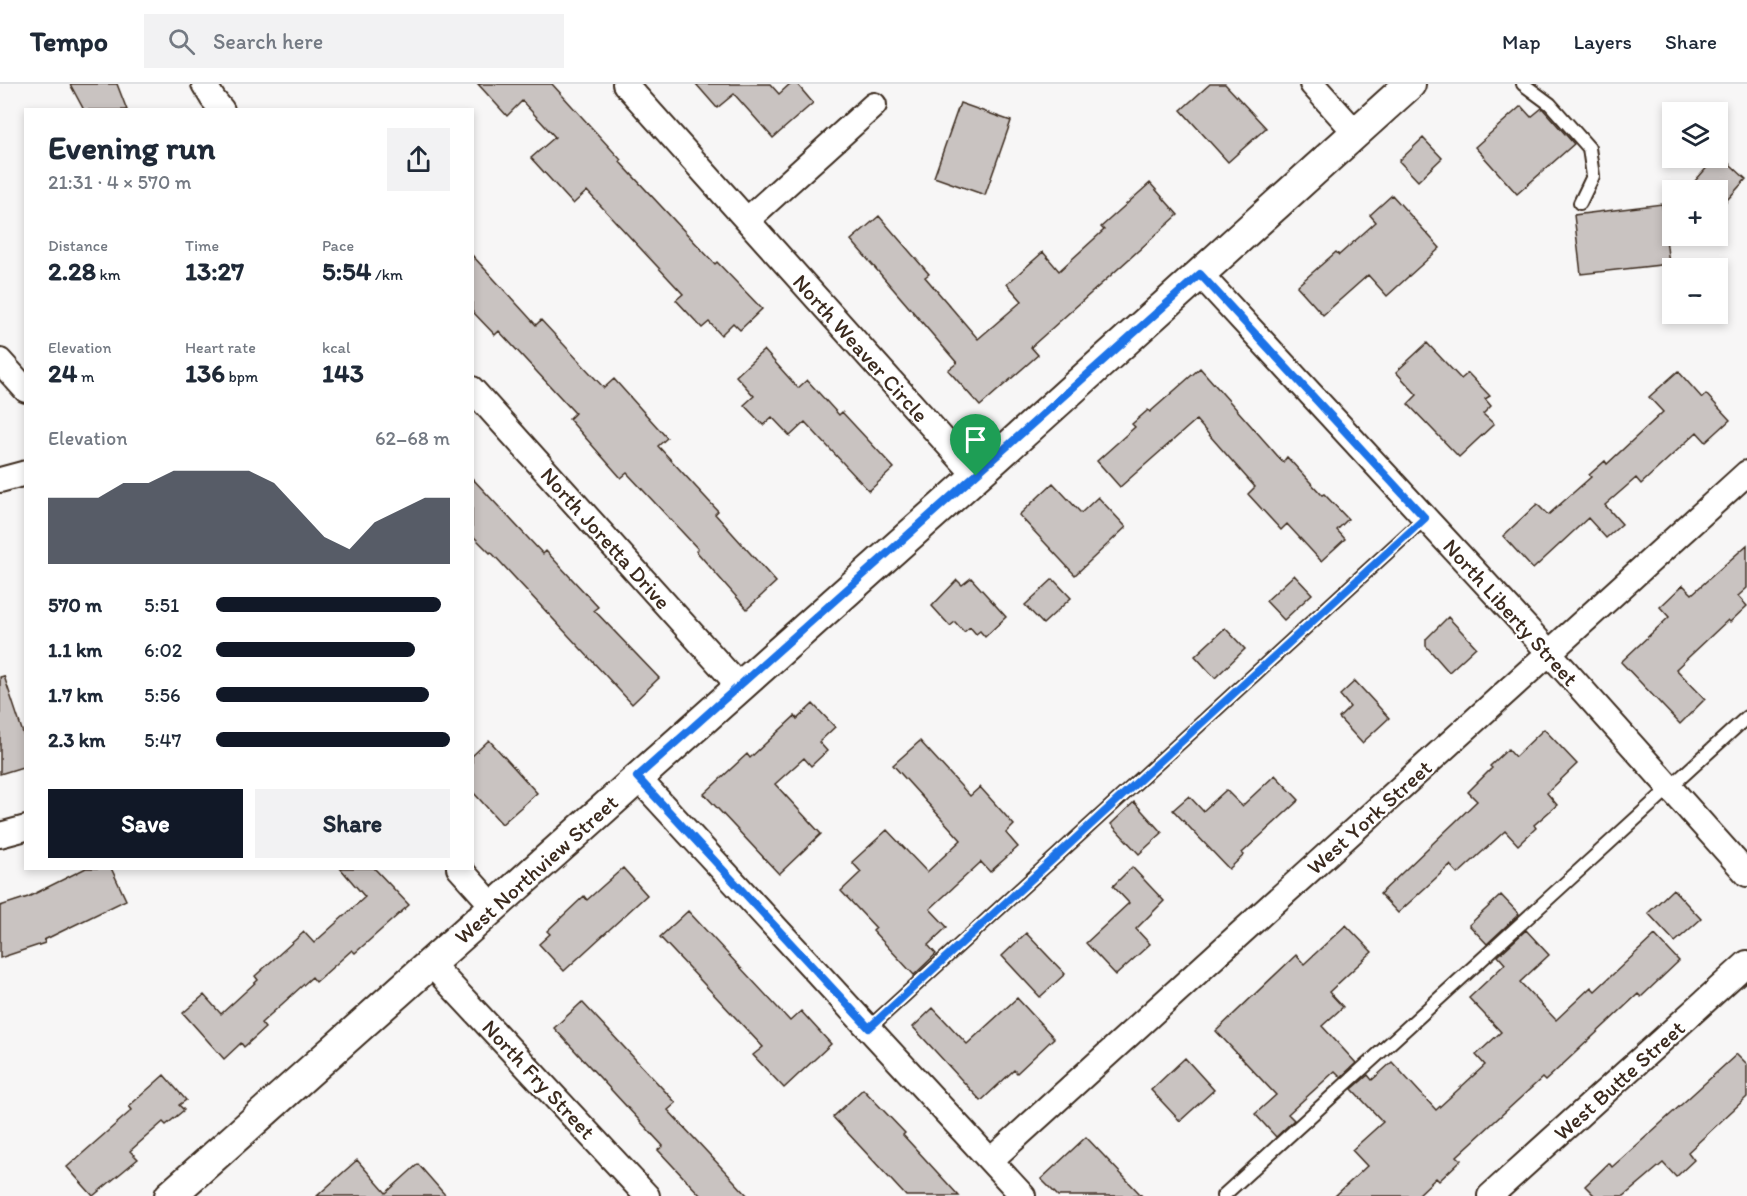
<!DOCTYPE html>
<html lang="en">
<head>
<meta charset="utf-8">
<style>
  :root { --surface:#fff; --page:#f2f2f3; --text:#1f2937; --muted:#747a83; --line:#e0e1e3; --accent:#111827 }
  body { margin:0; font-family:Itim,sans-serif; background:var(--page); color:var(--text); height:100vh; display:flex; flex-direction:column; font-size:22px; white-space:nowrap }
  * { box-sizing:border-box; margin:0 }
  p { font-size:20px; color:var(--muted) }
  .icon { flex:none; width:33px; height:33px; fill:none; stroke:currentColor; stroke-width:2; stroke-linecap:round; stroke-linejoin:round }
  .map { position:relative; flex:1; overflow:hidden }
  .sheet { position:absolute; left:24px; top:24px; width:450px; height:762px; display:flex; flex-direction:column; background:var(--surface); border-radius:0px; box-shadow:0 3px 9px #0003 }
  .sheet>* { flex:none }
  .buttons { position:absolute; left:1662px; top:18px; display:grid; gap:12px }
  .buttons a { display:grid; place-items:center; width:66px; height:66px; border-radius:0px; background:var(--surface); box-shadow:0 3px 9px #0003; font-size:30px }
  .pin { position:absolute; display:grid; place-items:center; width:51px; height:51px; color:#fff; margin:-62px -26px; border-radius:50% 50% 50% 0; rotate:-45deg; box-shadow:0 0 6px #0007 }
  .pin .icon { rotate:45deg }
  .round { display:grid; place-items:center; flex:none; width:63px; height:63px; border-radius:0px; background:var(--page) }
  .headline { display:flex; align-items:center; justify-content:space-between; height:102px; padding:0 24px }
  h1 { font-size:33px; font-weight:800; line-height:45px }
  .figures { display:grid; grid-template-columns:repeat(3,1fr); gap:9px; height:102px; padding:6px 24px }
  .figures div { display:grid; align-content:center }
  .figures b { font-size:26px; font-weight:800 }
  .figures small { font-size:16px; font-weight:400 }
  .figures p { font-size:16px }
  .chart { height:168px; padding:12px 24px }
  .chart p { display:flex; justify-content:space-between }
  .chart svg { width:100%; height:108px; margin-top:6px; fill:var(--accent); opacity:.7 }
  .action { display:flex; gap:12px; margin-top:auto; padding:12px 24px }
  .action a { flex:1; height:69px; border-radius:0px; background:var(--accent); color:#fff; font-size:24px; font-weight:800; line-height:69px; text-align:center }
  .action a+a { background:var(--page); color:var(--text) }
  ul { padding:0 24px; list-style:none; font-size:20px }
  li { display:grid; grid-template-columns:96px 72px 1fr; align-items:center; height:45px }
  li i { height:15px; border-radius:8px; background:var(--accent) }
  header { display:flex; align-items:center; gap:36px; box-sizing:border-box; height:84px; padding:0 30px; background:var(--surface); border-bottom:2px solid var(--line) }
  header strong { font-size:28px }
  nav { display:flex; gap:33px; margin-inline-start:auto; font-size:21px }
  .search { width:420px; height:54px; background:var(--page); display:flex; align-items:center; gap:15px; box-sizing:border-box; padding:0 21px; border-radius:0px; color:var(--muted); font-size:22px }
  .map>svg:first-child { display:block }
  .building { fill:#c9c3c1; stroke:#3b2a1e; stroke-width:1.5 }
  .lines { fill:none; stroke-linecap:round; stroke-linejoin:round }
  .service-casing { stroke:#3b2a1e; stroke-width:16 }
  .minor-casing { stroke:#3b2a1e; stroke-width:28 }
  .tertiary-casing { stroke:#3b2a1e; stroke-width:34 }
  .service { stroke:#fff; stroke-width:12 }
  .minor { stroke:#fff; stroke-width:24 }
  .tertiary { stroke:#fff; stroke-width:30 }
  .route-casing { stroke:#fff; stroke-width:12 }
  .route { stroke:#1a73e8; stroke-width:8 }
  .labels { text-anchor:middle; stroke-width:4.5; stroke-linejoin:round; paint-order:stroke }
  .street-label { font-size:22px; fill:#3b2a1e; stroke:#fff }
</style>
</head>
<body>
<header>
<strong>Tempo</strong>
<div class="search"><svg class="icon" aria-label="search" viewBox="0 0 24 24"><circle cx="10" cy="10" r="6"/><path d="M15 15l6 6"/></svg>Search here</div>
<nav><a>Map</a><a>Layers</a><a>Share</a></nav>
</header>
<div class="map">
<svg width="1747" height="1112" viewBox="0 0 1747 1112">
  <rect width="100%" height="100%" fill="#f7f6f6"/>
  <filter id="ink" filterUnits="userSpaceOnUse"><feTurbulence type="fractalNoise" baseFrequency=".0167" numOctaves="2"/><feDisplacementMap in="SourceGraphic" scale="12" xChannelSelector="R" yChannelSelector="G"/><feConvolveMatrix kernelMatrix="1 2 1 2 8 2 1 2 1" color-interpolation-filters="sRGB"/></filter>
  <g filter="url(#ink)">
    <path class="building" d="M 70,0 L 117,0 L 127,26 L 84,26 Z
      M 478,0 L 552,0 L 621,76 L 620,78 L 715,180 L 717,178 L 762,225 L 740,246 L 733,239 L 721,251 L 709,238 L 702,244 L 676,216 L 683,210 L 587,107 L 573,120 L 531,74 L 555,53 L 522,17 L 507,32 Z
      M 696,0 L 770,0 L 779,10 L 790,0 L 797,0 L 813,19 L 773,54 L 734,10 L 717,24 Z
      M 1210,0 L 1225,0 L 1266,44 L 1228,78 L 1181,26 Z
      M 960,19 L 1011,37 L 985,111 L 934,93 Z
      M 1521,22 L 1531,33 L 1542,24 L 1574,60 L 1517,110 L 1475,63 Z
      M 1423,54 L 1442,74 L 1418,97 L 1399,77 Z
      M 1719,70 L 1746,95 L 1718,126 L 1718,106 L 1687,106 Z
      M 1150,99 L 1178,131 L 1031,263 L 1038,271 L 980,322 L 948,286 L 957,279 L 851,156 L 879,132 L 929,190 L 925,193 L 978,255 L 1022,217 L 1007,200 L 1043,168 L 1059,187 L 1104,146 L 1101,143 Z
      M 1392,111 L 1440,164 L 1387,212 L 1368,191 L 1323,231 L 1297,202 L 1336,168 L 1339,171 L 1376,138 L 1370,131 Z
      M 1662,120 L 1669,180 L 1581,190 L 1574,131 Z
      M 472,171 L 536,241 L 541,236 L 604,304 L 614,295 L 667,354 L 658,362 L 718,427 L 715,430 L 776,498 L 747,525 L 696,467 L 698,465 L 627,389 L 621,394 L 569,335 L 575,329 L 499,247 L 495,251 L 472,227 Z
      M 1427,259 L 1461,295 L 1468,289 L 1490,312 L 1485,315 L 1491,322 L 1483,330 L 1494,340 L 1459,373 L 1408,320 L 1417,311 L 1396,288 Z
      M 764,266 L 798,304 L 807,296 L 839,331 L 842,328 L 894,384 L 869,407 L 805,338 L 790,352 L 772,333 L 763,341 L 744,321 L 754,312 L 736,292 Z
      M 1200,284 L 1283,378 L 1287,373 L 1322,411 L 1324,410 L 1348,435 L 1337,446 L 1345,455 L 1321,477 L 1287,440 L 1281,446 L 1248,410 L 1255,403 L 1196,336 L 1120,403 L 1097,377 L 1135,343 L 1132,340 L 1148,326 L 1150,328 Z
      M 1678,287 L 1702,314 L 1706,310 L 1730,336 L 1706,358 L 1697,348 L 1641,400 L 1636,394 L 1605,421 L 1622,440 L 1606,454 L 1588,434 L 1533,485 L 1503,452 L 1537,420 L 1548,431 L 1591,393 L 1589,391 L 1605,377 L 1607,380 L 1663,328 L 1649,313 Z
      M 472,394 L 543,470 L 546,467 L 598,523 L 594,526 L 659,594 L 632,620 L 491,468 L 490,469 L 472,451 Z
      M 1053,399 L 1081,429 L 1098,413 L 1126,443 L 1075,491 L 1019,431 Z
      M 1747,461 L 1747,504 L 1738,512 L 1747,522 L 1730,538 L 1728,536 L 1676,585 L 1705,615 L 1680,640 L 1621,578 L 1669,533 L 1660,523 L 1683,501 L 1692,510 Z
      M 1294,491 L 1312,510 L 1284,536 L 1266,517 Z
      M 971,494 L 1006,533 L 985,553 L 980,547 L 976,550 L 970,543 L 964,548 L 955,538 L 950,542 L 932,522 L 957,496 L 962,501 Z
      M 1053,495 L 1071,514 L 1043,540 L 1025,521 Z
      M 1448,533 L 1476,563 L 1449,588 L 1426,562 L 1426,555 Z
      M 1225,544 L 1245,565 L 1215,594 L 1195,572 Z
      M 4,592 L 26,658 L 26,682 L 0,690 L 0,593 Z
      M 1355,597 L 1389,634 L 1362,659 L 1339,634 L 1350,623 L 1340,611 Z
      M 813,620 L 835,643 L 819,658 L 827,667 L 811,682 L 804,674 L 775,700 L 821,750 L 779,790 L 704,710 L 747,670 L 750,674 L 795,632 L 797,635 Z
      M 1544,645 L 1577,680 L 1547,709 L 1557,721 L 1534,741 L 1536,744 L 1518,761 L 1505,747 L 1458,790 L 1450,781 L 1398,829 L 1380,810 L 1477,717 L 1468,708 L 1492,684 L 1490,682 L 1508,665 L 1515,673 Z
      M 489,656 L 537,709 L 502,740 L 472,707 L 472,672 Z
      M 920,657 L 970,712 L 980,703 L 1014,741 L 1006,749 L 1018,763 L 990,788 L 981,778 L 930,825 L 947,843 L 928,861 L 936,870 L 914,891 L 873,847 L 876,844 L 841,807 L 861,788 L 852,778 L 887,746 L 927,788 L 961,756 L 893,681 Z
      M 1275,691 L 1299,716 L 1242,769 L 1244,771 L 1229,785 L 1173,726 L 1189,712 L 1203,727 L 1226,706 L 1242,722 Z
      M 1134,718 L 1162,749 L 1139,770 L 1111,740 Z
      M 1132,783 L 1164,817 L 1136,845 L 1150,860 L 1116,891 L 1086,859 L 1129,819 L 1113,802 Z
      M 86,784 L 111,784 L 126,816 L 44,856 L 45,859 L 0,874 L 0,822 L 28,813 Z
      M 340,784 L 374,784 L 409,821 L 355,869 L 352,866 L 316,898 L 312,893 L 261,939 L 265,944 L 244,963 L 241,959 L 224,975 L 183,929 L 204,911 L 221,930 L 258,896 L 255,892 L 304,848 L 314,859 L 365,813 Z
      M 623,784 L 647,811 L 564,887 L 539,860 L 550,850 L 547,847 L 584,812 L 587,816 Z
      M 1673,805 L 1701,835 L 1675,858 L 1648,829 Z
      M 1501,811 L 1519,830 L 1487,860 L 1469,841 Z
      M 688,827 L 790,937 L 801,927 L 831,960 L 784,1004 L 753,971 L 763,963 L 660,853 Z
      M 1346,841 L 1372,868 L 1329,908 L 1343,923 L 1322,942 L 1356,979 L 1341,993 L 1335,987 L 1288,1030 L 1294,1036 L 1276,1053 L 1255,1030 L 1276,1011 L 1216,947 L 1296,871 L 1304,880 Z
      M 1526,846 L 1549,871 L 1520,898 L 1556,936 L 1591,903 L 1595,907 L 1655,851 L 1679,877 L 1641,913 L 1638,910 L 1545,997 L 1542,994 L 1457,1072 L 1461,1076 L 1439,1097 L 1436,1094 L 1417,1112 L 1335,1112 L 1367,1082 L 1352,1066 L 1383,1038 L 1352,1005 L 1368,991 L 1372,996 L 1392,978 L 1436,1026 L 1485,981 L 1476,971 L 1501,948 L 1469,914 L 1505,880 L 1498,872 Z
      M 1026,849 L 1065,890 L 1040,913 L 1002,872 Z
      M 1017,914 L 1054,954 L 1017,989 L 1014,986 L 981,1017 L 913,943 L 933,924 L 967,960 Z
      M 582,918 L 676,1019 L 668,1026 L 748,1112 L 701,1112 L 658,1066 L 663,1062 L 554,944 Z
      M 1737,970 L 1747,980 L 1747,1013 L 1688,1068 L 1694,1076 L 1676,1093 L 1663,1079 L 1624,1112 L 1595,1112 L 1585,1102 L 1609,1079 L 1612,1083 L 1638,1060 Z
      M 1185,974 L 1214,1006 L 1180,1037 L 1151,1006 Z
      M 164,991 L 186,1016 L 179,1021 L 184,1026 L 166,1041 L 163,1038 L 130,1067 L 138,1075 L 93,1112 L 67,1083 L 132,1026 L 129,1022 Z
      M 863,1005 L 905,1049 L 903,1051 L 959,1112 L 906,1112 L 833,1033 Z
      M 1086,1053 L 1142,1112 L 1058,1112 L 1041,1095 Z
      M 357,1076 L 386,1109 L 418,1080 L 446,1112 L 317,1112 Z"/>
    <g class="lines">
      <defs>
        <path id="service" d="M 1523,0 L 1550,20 L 1589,64 L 1593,92 L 1580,119
          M 869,944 L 1425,434
          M 1223,1112 L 1747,633"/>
        <path id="minor" d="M 204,0 L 213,15 L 222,26
          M 625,0 L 976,392
          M 1312,0 L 1356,49
          M 747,136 L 874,21
          M 1200,190 L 1536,554 L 1747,790
          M 0,277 L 26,306
          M 472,305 L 740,603
          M 0,396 L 26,389
          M 637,693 L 1023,1112
          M 0,751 L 26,744
          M 459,784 L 494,823
          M 430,879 L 647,1112
          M 991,1076 L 1747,389
          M 1490,1112 L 1747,879"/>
        <path id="tertiary" d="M 170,1112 L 976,392 L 1410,0"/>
      </defs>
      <use href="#service" class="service-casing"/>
      <use href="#minor" class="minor-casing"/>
      <use href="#tertiary" class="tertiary-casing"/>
      <use href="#service" class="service"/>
      <use href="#minor" class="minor"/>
      <use href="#tertiary" class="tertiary"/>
    </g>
  </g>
  <g class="lines" filter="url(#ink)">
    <defs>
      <path id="route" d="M 1200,190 L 1425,434 L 869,944 L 637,693 Z"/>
    </defs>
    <use href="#route" class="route-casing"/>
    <use href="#route" class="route"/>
  </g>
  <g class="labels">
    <g class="street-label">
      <text transform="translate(861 264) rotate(48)" y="8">North Weaver Circle</text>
      <text transform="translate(606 454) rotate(48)" y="8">North Joretta Drive</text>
      <text transform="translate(1511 528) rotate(48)" y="8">North Liberty Street</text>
      <text transform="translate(1369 733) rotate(-42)" y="8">West York Street</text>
      <text transform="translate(536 785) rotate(-42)" y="8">West Northview Street</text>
      <text transform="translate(539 995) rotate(47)" y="8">North Fry Street</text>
      <text transform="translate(1619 996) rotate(-42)" y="8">West Butte Street</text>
    </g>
  </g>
</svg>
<div class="buttons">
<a><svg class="icon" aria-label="layers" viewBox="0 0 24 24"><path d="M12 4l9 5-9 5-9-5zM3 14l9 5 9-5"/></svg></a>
<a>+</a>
<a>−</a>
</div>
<div class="pin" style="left:976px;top:392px;background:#1e9e55"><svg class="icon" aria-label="arrive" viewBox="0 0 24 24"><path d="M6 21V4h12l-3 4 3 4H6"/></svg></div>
<section class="sheet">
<div class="headline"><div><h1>Evening run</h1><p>21:31 · 4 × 570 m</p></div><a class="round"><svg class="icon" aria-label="share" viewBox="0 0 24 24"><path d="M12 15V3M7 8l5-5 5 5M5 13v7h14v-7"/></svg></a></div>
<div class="figures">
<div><p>Distance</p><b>2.28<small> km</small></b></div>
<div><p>Time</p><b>13:27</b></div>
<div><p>Pace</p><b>5:54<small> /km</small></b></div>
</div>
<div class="figures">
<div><p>Elevation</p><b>24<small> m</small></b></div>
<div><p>Heart rate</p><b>136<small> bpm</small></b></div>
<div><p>kcal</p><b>143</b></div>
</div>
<div class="chart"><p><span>Elevation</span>62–68 m</p>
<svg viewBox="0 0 160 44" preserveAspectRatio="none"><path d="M0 44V17L10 17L20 17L30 11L40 11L50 6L60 6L70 6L80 6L90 11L100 22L110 33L120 38L130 27L140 22L150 17L160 17V44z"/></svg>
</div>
<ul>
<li><b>570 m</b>5:51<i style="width:96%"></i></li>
<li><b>1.1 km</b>6:02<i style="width:85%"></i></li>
<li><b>1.7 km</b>5:56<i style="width:91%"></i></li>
<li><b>2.3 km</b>5:47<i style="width:100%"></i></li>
</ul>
<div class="action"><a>Save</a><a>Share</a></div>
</section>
</div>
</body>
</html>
